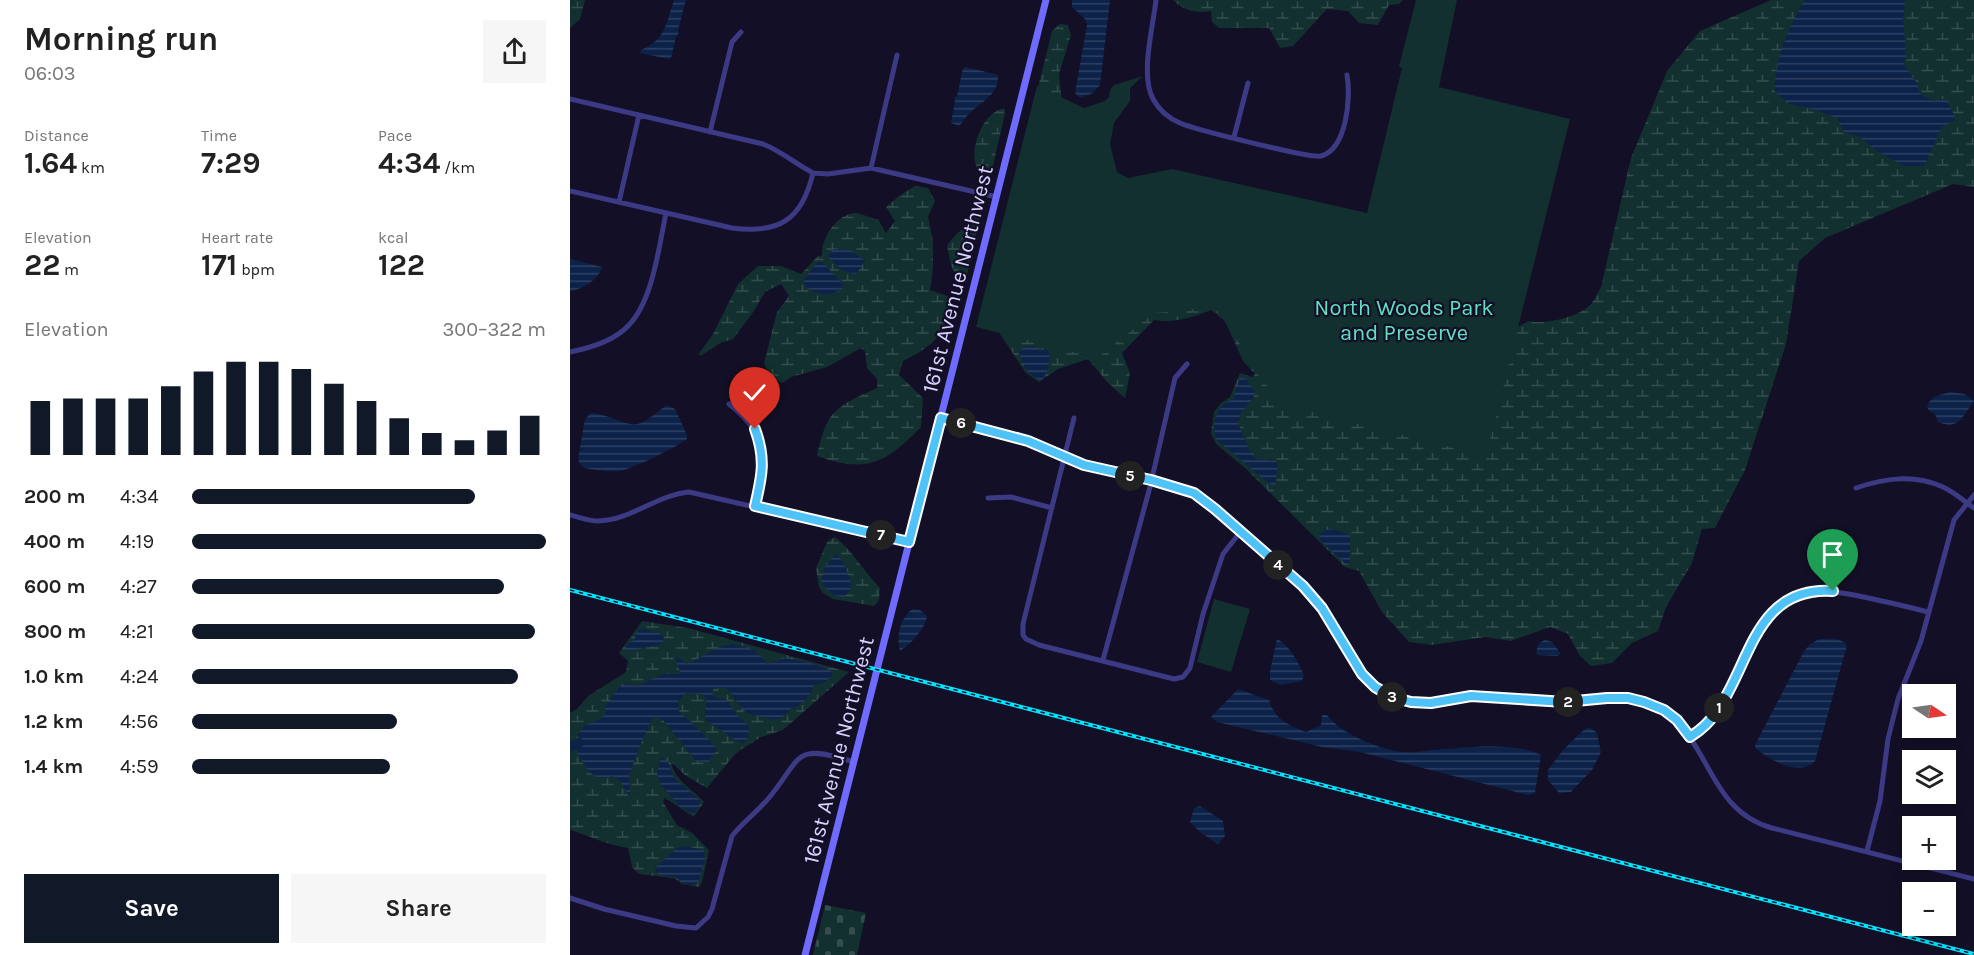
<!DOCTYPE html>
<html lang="en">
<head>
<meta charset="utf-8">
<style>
  :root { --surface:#fff; --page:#f6f6f6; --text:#222; --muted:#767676; --accent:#111827 }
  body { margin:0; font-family:Karla,sans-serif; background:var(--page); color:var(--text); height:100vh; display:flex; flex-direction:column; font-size:22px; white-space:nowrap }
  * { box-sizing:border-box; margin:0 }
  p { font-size:20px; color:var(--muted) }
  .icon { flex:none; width:33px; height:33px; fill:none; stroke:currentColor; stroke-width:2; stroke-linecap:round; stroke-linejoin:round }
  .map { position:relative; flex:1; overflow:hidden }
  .drawer { display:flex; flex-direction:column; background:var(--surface); width:570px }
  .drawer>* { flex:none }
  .needle { width:39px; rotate:103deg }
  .tools { position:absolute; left:1332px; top:684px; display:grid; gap:12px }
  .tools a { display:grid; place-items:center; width:54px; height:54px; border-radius:0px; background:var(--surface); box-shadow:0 3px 15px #0003; font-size:30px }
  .pin { position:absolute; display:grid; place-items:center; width:51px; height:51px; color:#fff; margin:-62px -26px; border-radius:50% 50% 50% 0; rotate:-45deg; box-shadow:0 0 6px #0007 }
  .pin .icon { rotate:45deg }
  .km { position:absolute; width:30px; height:30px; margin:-15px; border-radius:50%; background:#222; color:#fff; font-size:16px; line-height:30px; text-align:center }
  .round { display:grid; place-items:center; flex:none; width:63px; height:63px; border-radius:0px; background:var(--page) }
  .headline { display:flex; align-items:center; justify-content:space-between; height:102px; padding:0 24px }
  h1 { font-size:33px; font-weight:700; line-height:45px }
  .stats { display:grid; grid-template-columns:repeat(3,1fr); gap:9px; height:102px; padding:6px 24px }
  .stats div { display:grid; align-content:center }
  .stats b { font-size:30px; font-weight:700 }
  .stats small { font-size:16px; font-weight:400 }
  .stats p { font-size:16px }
  .chart { height:168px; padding:12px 24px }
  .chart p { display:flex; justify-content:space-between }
  .chart svg { width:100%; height:108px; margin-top:6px; stroke:var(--accent); stroke-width:6 }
  .button { display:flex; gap:12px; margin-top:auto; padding:12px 24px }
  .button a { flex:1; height:69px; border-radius:0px; background:var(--accent); color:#fff; font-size:24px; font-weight:700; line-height:69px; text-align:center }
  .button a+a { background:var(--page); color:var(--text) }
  ul { padding:0 24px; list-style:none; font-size:20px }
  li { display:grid; grid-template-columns:96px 72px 1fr; align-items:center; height:45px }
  li i { height:15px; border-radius:8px; background:var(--accent) }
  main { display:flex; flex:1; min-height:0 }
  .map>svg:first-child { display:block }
  .wetland { fill:url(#wetland-marsh) }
  .cemetery { fill:url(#cemetery-stones) }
  .park { fill:#12302f }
  .water { fill:url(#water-rules) }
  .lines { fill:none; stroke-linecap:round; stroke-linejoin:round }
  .river { stroke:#0c2248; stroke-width:10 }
  .street { stroke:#3d3a85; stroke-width:5 }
  .secondary { stroke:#6f6bff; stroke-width:7 }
  .rail-casing { stroke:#00e5ff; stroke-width:4 }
  .rail { stroke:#130f26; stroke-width:1.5; stroke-dasharray:4.5; stroke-linecap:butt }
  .route-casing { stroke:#fff; stroke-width:12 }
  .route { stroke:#4fc3f7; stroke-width:8 }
  .labels { text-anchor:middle; stroke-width:4.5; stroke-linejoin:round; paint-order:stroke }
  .street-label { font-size:22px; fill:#d9d4ff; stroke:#130f26 }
  .park-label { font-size:22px; fill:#5fe0c0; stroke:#130f26 }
</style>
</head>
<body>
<main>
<section class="drawer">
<div class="headline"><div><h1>Morning run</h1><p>06:03</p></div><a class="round"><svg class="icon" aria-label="share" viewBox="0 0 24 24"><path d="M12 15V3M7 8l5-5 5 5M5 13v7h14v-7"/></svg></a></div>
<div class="stats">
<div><p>Distance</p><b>1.64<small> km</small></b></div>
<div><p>Time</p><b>7:29</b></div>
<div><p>Pace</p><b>4:34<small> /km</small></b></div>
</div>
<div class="stats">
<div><p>Elevation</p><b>22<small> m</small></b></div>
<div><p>Heart rate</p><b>171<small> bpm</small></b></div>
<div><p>kcal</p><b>122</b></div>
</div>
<div class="chart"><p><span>Elevation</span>300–322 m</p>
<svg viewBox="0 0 160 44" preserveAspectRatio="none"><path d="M5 44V22M15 44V21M25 44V21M35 44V21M45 44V16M55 44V10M65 44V6M75 44V6M85 44V9M95 44V15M105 44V22M115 44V29M125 44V35M135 44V38M145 44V34M155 44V28"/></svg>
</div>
<ul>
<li><b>200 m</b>4:34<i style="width:80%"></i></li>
<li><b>400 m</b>4:19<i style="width:100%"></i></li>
<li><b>600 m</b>4:27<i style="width:88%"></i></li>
<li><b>800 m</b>4:21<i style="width:97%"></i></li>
<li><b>1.0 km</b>4:24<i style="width:92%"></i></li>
<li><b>1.2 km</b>4:56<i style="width:58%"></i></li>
<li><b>1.4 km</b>4:59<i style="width:56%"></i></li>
</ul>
<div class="button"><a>Save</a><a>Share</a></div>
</section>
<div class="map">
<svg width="1404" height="955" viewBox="0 0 1404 955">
  <defs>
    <pattern id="wetland-marsh" width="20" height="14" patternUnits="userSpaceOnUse" patternTransform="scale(1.5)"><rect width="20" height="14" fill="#12302f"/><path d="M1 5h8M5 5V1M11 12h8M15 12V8" fill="none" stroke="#344d4e"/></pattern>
    <pattern id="cemetery-stones" width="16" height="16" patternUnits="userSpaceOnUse" patternTransform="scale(1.5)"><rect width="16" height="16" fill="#12302f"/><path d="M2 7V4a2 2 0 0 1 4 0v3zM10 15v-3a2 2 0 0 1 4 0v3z" fill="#344d4e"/></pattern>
    <pattern id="water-rules" width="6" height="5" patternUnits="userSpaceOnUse" patternTransform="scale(1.5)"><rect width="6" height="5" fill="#0c2248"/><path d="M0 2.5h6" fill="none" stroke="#2f4163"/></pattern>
  </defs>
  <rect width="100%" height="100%" fill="#130f26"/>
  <path class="wetland" d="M 0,0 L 15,0 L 10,19 L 0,28 Z
    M 603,0 L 833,0 L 829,4 L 819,5 L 808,25 L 789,23 L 778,11 L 757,9 L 723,46 L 710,48 L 699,28 L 649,28 L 642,22 L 641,11 C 628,14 612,10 603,0 Z
    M 1201,0 L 1404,0 L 1404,187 L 1383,184 L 1255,238 L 1229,261 L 1216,344 L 1175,470 L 1145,528 L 1132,529 L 1122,563 L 1096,607 L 1088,631 L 1062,643 L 1042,663 L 1021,666 L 1010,656 L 998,634 L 980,627 L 941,641 L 915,637 L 862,645 L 839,642 L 812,612 L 789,571 L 775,567 L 675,468 L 646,444 L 641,433 L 644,412 L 651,403 L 660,397 L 670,373 L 682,377 L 685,374 L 673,361 L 655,321 L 641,310 C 622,318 605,323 584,320 L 552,353 L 560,373 L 555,398 L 538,383 L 518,359 L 488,369 L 469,382 L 456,373 L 428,331 L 437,213 L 482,31 L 490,24 L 498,25 L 501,35 L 489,74 L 496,139 L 534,200 L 943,329 L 959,321 C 974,325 1010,317 1021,304 C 1025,299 1028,292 1031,287 L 1061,158 L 1097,71 L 1130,31 Z
    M 431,109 L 435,109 L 435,113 L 422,170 L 419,178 C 392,172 406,117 431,109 Z
    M 345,186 L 358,188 L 365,201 L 358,217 L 363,241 L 363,269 L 360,290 L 380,297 C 383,304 381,308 379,316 C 370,341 356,349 333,361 L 329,375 L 353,398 L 351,427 C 316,463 297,474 247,456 C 257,410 265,407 307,388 L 308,380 L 297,368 L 295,351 L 291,348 L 257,367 L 221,377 L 212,383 L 200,377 L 194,363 L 207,312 L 219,296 L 211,284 L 195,292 L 184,311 L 163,339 L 150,343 L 132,355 L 128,355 L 143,334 L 168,284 L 188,266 L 211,266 L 231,274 L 247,257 L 252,255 C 251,238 267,214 285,213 C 293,213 300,219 308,219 L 316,233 L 325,221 L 316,207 L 329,196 Z
    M 408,211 L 411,213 L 397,275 L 394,280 L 389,282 L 381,265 L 377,246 C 387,230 401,225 408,211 Z
    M 265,537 C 283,551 294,572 310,588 L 309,600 L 304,606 L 263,599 L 253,593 L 249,587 L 246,568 L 257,542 Z
    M 72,621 L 118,628 L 279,672 L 213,730 L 191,737 L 166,753 L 137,788 L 116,776 L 101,762 C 104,780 123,789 134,802 L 124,817 L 95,798 L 93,802 L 107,825 L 122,833 L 139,850 L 132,882 L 129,887 L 112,884 L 104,878 L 69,874 L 62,867 L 58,848 C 37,845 20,836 0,830 L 0,713 L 7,709 L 18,696 L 56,672 L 58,661 L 49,653 Z"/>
  <path class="cemetery" d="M 255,905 L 296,913 L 287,955 L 243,955 Z"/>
  <path class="park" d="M 846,0 L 887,0 L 869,87 L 1000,119 L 916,456 L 694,400 L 697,384 L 645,307 L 584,313 L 527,358 L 406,327 L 467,86 L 514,108 L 535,101 L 539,97 L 540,90 L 544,85 L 573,76 L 560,88 L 560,101 L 544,123 L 540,144 L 547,172 L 558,178 L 602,169 L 797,213 L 832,68 L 829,66 Z
    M 644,599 L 680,609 L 661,672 L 627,662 Z"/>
  <path class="water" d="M 104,0 L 116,0 L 108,30 L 109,33 L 106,37 L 101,58 L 99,59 L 70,53 L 71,50 C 96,39 96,24 104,0 Z
    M 502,0 L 540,0 L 530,85 L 523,93 L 510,98 L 505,93 L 517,25 L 515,19 L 502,7 Z
    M 1235,0 L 1333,0 L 1335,3 L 1333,18 L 1336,56 L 1333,63 L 1347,83 L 1350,94 L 1363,101 L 1372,99 L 1377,101 L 1386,119 L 1372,127 L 1354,166 L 1335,166 L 1308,152 L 1290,137 L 1273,131 L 1267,118 L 1246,110 L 1220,104 L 1205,92 C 1203,64 1220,23 1235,0 Z
    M 396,67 L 428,75 C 429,94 414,100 401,112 C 396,116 393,122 389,126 L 381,123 L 385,101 L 384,98 L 387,96 L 393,68 Z
    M 269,249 L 282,251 L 295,261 L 286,274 C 273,273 267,265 258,257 L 262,250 Z
    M 0,259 L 32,267 C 30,278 12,290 0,291 Z
    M 248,262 L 252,262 L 273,284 L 272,289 C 258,297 248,295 235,287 L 234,280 Z
    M 460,346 L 479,351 C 480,363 479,372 471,381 C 457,374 453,366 449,352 L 453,348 Z
    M 670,377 L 676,379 L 685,392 L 683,398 L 671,413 L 668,423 L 679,450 L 685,458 L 700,461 L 705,460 L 708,464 L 705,486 L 696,481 L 645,438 C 643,419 646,407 663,399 Z
    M 1381,392 L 1395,394 L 1404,401 C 1393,416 1389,431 1368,422 L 1365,414 L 1359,411 L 1357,406 C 1361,396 1371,394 1381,392 Z
    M 97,405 L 105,409 L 117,435 L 117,439 C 105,448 64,468 50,471 C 43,472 19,470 13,467 C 10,465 9,462 8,459 L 15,419 L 21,413 C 35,413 58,427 68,424 C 78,421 88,411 97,405 Z
    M 761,529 L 773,532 L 780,536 L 780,563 L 776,564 L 750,540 L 749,535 L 753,531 Z
    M 266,554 C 272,559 274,565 277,571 C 291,601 263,605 251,581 L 255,567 Z
    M 343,609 L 350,610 L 357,616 C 355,629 341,644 330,651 C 326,637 330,617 343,609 Z
    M 74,629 L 89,633 L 94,637 L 93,642 L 89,645 L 58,651 L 55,649 L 56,646 L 64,640 L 68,630 Z
    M 707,639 C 719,645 729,663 734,675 L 732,681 L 710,685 L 700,680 L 700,671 Z
    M 1249,639 C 1259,639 1270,637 1277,645 L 1245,761 C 1228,778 1202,760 1186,749 L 1185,745 L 1233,653 L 1239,645 Z
    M 975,640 L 982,642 L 991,654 L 987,656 L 967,655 C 965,649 969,642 975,640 Z
    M 162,644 C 178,647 188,649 197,664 L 215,658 L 240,663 L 260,670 L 263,675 L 253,683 L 243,686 C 242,695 230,708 221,708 C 212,723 202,720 188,716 C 183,715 178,714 174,711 C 168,704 163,695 156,688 L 144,688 L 142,693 L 146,698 L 156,699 L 167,715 L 179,727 L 178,738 L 173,743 L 167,741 L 135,719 L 135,707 L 137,702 L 133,694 L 116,693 L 108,701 L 109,711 C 121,724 138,736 147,750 L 138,762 L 126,761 L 93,720 L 84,717 C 79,722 60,769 59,778 C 58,785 62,789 59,796 L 51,782 L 43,776 C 21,783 18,769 7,753 L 9,743 L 8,735 L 15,725 L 31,719 L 36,712 L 35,707 L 49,687 L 58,684 L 68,686 L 93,674 L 111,674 L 105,658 L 108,657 L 116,664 C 131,659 146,645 162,644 Z
    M 668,689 L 699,700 C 705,720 719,725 736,732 L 751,725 L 752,715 L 757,715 C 767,727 776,732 790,739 C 803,745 820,751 834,752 C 843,753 853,751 862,750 C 893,748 943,741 971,755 L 965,793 L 958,795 L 790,752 L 752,747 L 647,722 L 641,717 Z
    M 1016,728 L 1021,728 L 1027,733 L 1031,752 L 1022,770 L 1001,792 L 989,793 L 978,780 L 978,770 L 993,750 Z
    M 91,757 L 98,762 L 104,778 L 131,801 L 124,814 L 110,807 L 90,783 L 87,774 Z
    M 630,806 L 653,821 L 655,836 L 648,844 L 630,832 L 620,822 L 624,808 Z
    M 115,846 L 134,850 L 135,861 L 128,883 L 118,885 L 111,882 L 106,877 L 89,875 L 84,869 L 107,848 Z"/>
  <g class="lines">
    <path class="river" d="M 0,747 L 9,743"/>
    <path class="street" d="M 586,0 C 583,27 570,75 583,99 C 589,110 598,118 610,123 C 623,129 742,159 751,156 C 777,149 781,97 777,75
      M 0,99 L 193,144 C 211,151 226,164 243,173
      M 140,132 L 162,42 L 171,32
      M 664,137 L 678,83
      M 301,168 L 327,55
      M 0,191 L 162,228 C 209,234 232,220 243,173 L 258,174 L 301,168 L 427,197
      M 49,202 L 69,115
      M 0,352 C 20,348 44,341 58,326 C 83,301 89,246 96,213
      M 159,404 C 200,437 196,458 185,506
      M 371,418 L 458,441 L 515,465 L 616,489 C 644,504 667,528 690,549 C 712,567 736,585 753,608 C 771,634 780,668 806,687 C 841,713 864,699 902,696 C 933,693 965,702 997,702 C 1021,702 1045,694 1069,701 C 1143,719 1128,807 1202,828 L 1404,879
      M 504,418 L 453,624 L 453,635 L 456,639 L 469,645 L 604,679 L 613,677 L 620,668 L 633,614 L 653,554 L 671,531
      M 1286,488 C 1315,478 1344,474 1373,487 C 1384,492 1394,501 1404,508
      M 418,498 L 441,497 L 482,508
      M 0,515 C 9,517 19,521 28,521 C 61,520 87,495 119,492 L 339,542
      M 533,660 L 580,487 L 605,378 L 617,364
      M 1120,737 C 1160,709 1166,661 1192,623 C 1224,584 1259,589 1303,599 C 1321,603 1339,607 1358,612
      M 1297,851 L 1310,801 L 1318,739 L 1328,699 L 1351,641 L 1384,520 L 1404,495
      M 0,898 L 34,909 L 106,926 L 126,928 L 138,917 L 142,909 L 162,836 C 173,822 187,812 198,799 C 233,757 222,742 284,762"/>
    <path class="secondary" d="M 235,955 L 476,0"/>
    <defs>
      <path id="rail" d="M 0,590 L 1404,954"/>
    </defs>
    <use href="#rail" class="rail-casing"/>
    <use href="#rail" class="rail"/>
  </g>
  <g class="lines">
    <defs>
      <path id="route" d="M 185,429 C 196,459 192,476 185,506 L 339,542 L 371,418 L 458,441 L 514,465 L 581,480 L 624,493 L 645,509 L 733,586 L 752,608 L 792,674 L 805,687 L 822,697 L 841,702 L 861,703 L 901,696 L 995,702 L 1037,698 L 1058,698 L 1074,702 L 1094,710 L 1107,720 L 1120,737 C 1131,730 1140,722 1147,711 C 1181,663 1185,586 1263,591"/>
    </defs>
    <use href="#route" class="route-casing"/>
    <use href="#route" class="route"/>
  </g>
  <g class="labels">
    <g class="street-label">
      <text transform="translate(387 279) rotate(-76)" y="8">161st Avenue Northwest</text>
      <text transform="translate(268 750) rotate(-76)" y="8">161st Avenue Northwest</text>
    </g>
    <g class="park-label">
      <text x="834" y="315">North Woods Park<tspan x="834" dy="25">and Preserve</tspan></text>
    </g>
  </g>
</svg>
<div class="tools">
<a><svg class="needle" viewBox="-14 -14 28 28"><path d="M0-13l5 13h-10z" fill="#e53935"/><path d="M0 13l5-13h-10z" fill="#767676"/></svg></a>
<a><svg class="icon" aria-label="layers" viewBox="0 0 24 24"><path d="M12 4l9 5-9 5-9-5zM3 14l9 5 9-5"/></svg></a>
<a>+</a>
<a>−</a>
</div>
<div class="pin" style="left:1263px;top:591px;background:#1e9e55"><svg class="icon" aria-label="arrive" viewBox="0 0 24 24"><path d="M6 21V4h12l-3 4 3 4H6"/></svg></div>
<div class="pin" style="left:185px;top:429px;background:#d93025"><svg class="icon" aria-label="check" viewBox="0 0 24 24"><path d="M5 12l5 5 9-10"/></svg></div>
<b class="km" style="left:1149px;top:708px">1</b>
<b class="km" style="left:998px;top:702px">2</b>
<b class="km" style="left:822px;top:697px">3</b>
<b class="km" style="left:708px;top:565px">4</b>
<b class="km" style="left:560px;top:476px">5</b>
<b class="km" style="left:391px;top:423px">6</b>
<b class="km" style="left:311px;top:535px">7</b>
</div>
</main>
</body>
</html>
